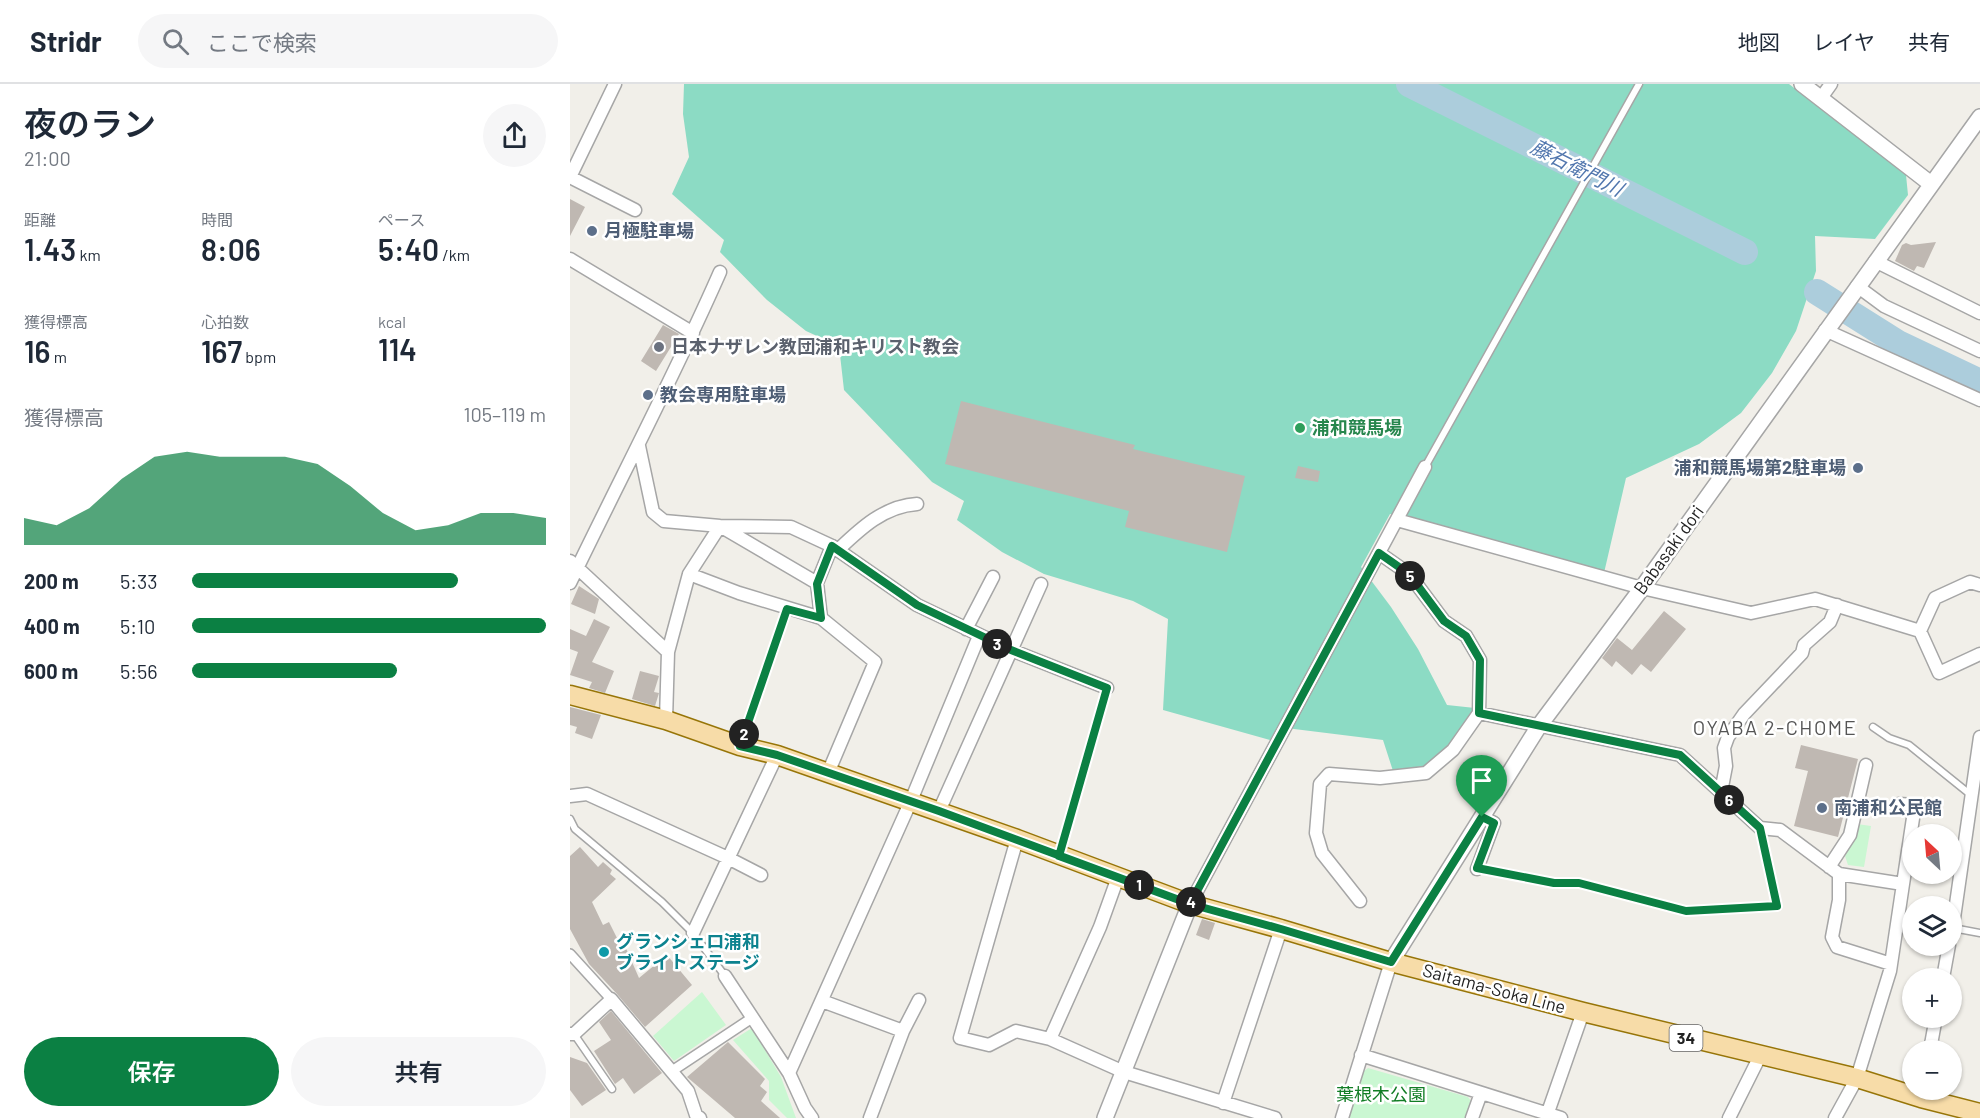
<!DOCTYPE html>
<html lang="ja">
<head>
<meta charset="utf-8">
<style>
  :root { --surface:#fff; --page:#f6f6f7; --text:#1f2937; --muted:#747a83; --line:#e0e1e3; --accent:#0b8043 }
  body { margin:0; font-family:Barlow,"Noto Sans JP",sans-serif; background:var(--page); color:var(--text); height:100vh; display:flex; flex-direction:column; font-size:22px; white-space:nowrap }
  * { box-sizing:border-box; margin:0 }
  p { font-size:20px; color:var(--muted) }
  .icon { flex:none; width:33px; height:33px; fill:none; stroke:currentColor; stroke-width:2; stroke-linecap:round; stroke-linejoin:round }
  .map { position:relative; flex:1; overflow:hidden }
  .details { display:flex; flex-direction:column; background:var(--surface); width:570px }
  .details>* { flex:none }
  .needle { width:39px; rotate:334deg }
  .controls { position:absolute; left:1332px; top:740px; display:grid; gap:12px }
  .controls a { display:grid; place-items:center; width:60px; height:60px; border-radius:50%; background:var(--surface); box-shadow:0 2px 4px #0004; font-size:30px }
  .pin { position:absolute; display:grid; place-items:center; width:51px; height:51px; color:#fff; margin:-62px -26px; border-radius:50% 50% 50% 0; rotate:-45deg; box-shadow:0 0 6px #0007 }
  .pin .icon { rotate:45deg }
  .km { position:absolute; width:30px; height:30px; margin:-15px; border-radius:50%; background:#222; color:#fff; font-size:16px; line-height:30px; text-align:center }
  .round { display:grid; place-items:center; flex:none; width:63px; height:63px; border-radius:32px; background:var(--page) }
  .headline { display:flex; align-items:center; justify-content:space-between; height:102px; padding:0 24px }
  h1 { font-size:33px; font-weight:600; line-height:45px }
  .stats { display:grid; grid-template-columns:repeat(3,1fr); gap:9px; height:102px; padding:6px 24px }
  .stats div { display:grid; align-content:center }
  .stats b { font-size:30px; font-weight:600 }
  .stats small { font-size:16px; font-weight:400 }
  .stats p { font-size:16px }
  .chart { height:168px; padding:12px 24px }
  .chart p { display:flex; justify-content:space-between }
  .chart svg { width:100%; height:108px; margin-top:6px; fill:var(--accent); opacity:.7 }
  .primary-button { display:flex; gap:12px; margin-top:auto; padding:12px 24px }
  .primary-button a { flex:1; height:69px; border-radius:36px; background:var(--accent); color:#fff; font-size:24px; font-weight:600; line-height:69px; text-align:center }
  .primary-button a+a { background:var(--page); color:var(--text) }
  ul { padding:0 24px; list-style:none; font-size:20px }
  li { display:grid; grid-template-columns:96px 72px 1fr; align-items:center; height:45px }
  li i { height:15px; border-radius:8px; background:var(--accent) }
  header { display:flex; align-items:center; gap:36px; box-sizing:border-box; height:84px; padding:0 30px; background:var(--surface); border-bottom:2px solid var(--line) }
  header strong { font-size:28px }
  nav { display:flex; gap:33px; margin-inline-start:auto; font-size:21px }
  .search { width:420px; height:54px; background:var(--page); display:flex; align-items:center; gap:15px; box-sizing:border-box; padding:0 21px; border-radius:33px; color:var(--muted); font-size:22px }
  main { display:flex; flex:1; min-height:0 }
  .map>svg:first-child { display:block }
  .park { fill:#caf7d2 }
  .pitch { fill:#8cdbc4 }
  .lines { fill:none; stroke-linecap:round; stroke-linejoin:round }
  .river { stroke:#accddc; stroke-width:26 }
  .building { fill:#bfb8b2 }
  .service-casing { stroke:#a6a6a6; stroke-width:9 }
  .pedestrian-casing { stroke:#a6a6a6; stroke-width:12 }
  .minor-casing { stroke:#a6a6a6; stroke-width:15 }
  .tertiary-casing { stroke:#a6a6a6; stroke-width:18 }
  .primary-casing { stroke:#977508; stroke-width:21 }
  .service { stroke:#fff; stroke-width:6 }
  .pedestrian { stroke:#fff; stroke-width:9 }
  .minor { stroke:#fff; stroke-width:12 }
  .tertiary { stroke:#fff; stroke-width:15 }
  .primary { stroke:#f7dca8; stroke-width:18 }
  .route-casing { stroke:#fff; stroke-width:12 }
  .route { stroke:#0b8043; stroke-width:8 }
  .service-dot { fill:#5c6f8a; stroke:#fff; stroke-width:2 }
  .worship-dot { fill:#6b7280; stroke:#fff; stroke-width:2 }
  .leisure-dot { fill:#2e9e5b; stroke:#fff; stroke-width:2 }
  .culture-dot { fill:#0f9aa8; stroke:#fff; stroke-width:2 }
  .labels { text-anchor:middle; stroke-width:5; stroke-linejoin:round; paint-order:stroke }
  .shield { fill:#fff; stroke:#646464; stroke-width:1.5 }
  .shield-label { font-size:16px; font-weight:bold; fill:#222 }
  .service-label { font-size:18px; font-weight:bold; fill:#4e5e75; stroke:#fff; text-anchor:start }
  .worship-label { font-size:18px; font-weight:bold; fill:#5b616d; stroke:#fff; text-anchor:start }
  .leisure-label { font-size:18px; font-weight:bold; fill:#27864d; stroke:#fff; text-anchor:start }
  .street-label { font-size:18px; fill:#222; stroke:#fff }
  .culture-label { font-size:18px; font-weight:bold; fill:#0d838f; stroke:#fff; text-anchor:start }
  .park-label { font-size:18px; fill:#127d25; stroke:#fff }
  .water-label { font-size:20px; font-style:italic; fill:#5277ae; stroke:#fff }
  .neighbourhood-label { font-size:20px; letter-spacing:1.5px; fill:#555; stroke:#fff }
</style>
</head>
<body>
<header>
<strong>Stridr</strong>
<div class="search"><svg class="icon" aria-label="search" viewBox="0 0 24 24"><circle cx="10" cy="10" r="6"/><path d="M15 15l6 6"/></svg>ここで検索</div>
<nav><a>地図</a><a>レイヤ</a><a>共有</a></nav>
</header>
<main>
<section class="details">
<div class="headline"><div><h1>夜のラン</h1><p>21:00</p></div><a class="round"><svg class="icon" aria-label="share" viewBox="0 0 24 24"><path d="M12 15V3M7 8l5-5 5 5M5 13v7h14v-7"/></svg></a></div>
<div class="stats">
<div><p>距離</p><b>1.43<small> km</small></b></div>
<div><p>時間</p><b>8:06</b></div>
<div><p>ペース</p><b>5:40<small> /km</small></b></div>
</div>
<div class="stats">
<div><p>獲得標高</p><b>16<small> m</small></b></div>
<div><p>心拍数</p><b>167<small> bpm</small></b></div>
<div><p>kcal</p><b>114</b></div>
</div>
<div class="chart"><p><span>獲得標高</span>105–119 m</p>
<svg viewBox="0 0 160 44" preserveAspectRatio="none"><path d="M0 44V33L10 36L20 29L30 17L40 8L50 6L60 8L70 8L80 8L90 11L100 20L110 31L120 38L130 36L140 31L150 31L160 33V44z"/></svg>
</div>
<ul>
<li><b>200 m</b>5:33<i style="width:75%"></i></li>
<li><b>400 m</b>5:10<i style="width:100%"></i></li>
<li><b>600 m</b>5:56<i style="width:58%"></i></li>
</ul>
<div class="primary-button"><a>保存</a><a>共有</a></div>
</section>
<div class="map">
<svg width="1410" height="1034" viewBox="0 0 1410 1034">
  <rect width="100%" height="100%" fill="#f1efe9"/>
  <path class="park" d="M 1287,740 L 1301,742 L 1294,783 L 1278,781 L 1275,772 L 1284,754 Z
    M 132,908 L 156,941 L 104,977 L 83,952 Z
    M 182,944 L 211,993 L 226,1034 L 217,1034 L 199,1016 L 199,997 L 163,956 Z
    M 798,984 L 898,1013 L 901,1017 L 895,1034 L 778,1034 L 794,987 Z"/>
  <path class="pitch" d="M 114,0 L 1219,0 L 1336,91 L 1338,111 L 1305,155 L 1245,152 L 1246,187 L 1226,247 L 1202,289 L 1171,329 L 1129,360 L 1056,394 L 1034,489 L 829,431 L 820,430 L 791,483 L 821,523 L 848,565 L 877,621 L 905,624 L 883,656 L 856,682 L 823,687 L 813,656 L 708,643 L 700,656 L 593,626 L 598,535 L 563,517 L 474,490 L 432,468 L 387,436 L 394,417 L 362,398 L 274,306 L 269,262 L 236,247 L 197,216 L 150,168 L 154,156 L 102,110 L 119,73 L 113,30 Z"/>
  <g class="lines">
    <path class="river" d="M 839,0 L 1175,168
      M 1247,208 L 1328,259 L 1410,298"/>
  </g>
  <path class="building" d="M 0,115 L 15,123 L 0,152 Z
    M 1366,158 L 1354,184 L 1347,182 L 1344,187 L 1325,177 L 1332,161 L 1336,159 L 1341,161 Z
    M 93,241 L 109,250 L 86,287 L 71,277 Z
    M 391,317 L 565,361 L 563,365 L 675,392 L 657,468 L 555,443 L 559,427 L 375,380 Z
    M 728,382 L 750,387 L 748,398 L 725,394 Z
    M 9,502 L 29,515 L 25,530 L 1,520 Z
    M 1094,527 L 1116,545 L 1081,588 L 1071,580 L 1062,591 L 1046,577 L 1042,583 L 1032,574 L 1047,554 L 1062,566 Z
    M 24,535 L 40,543 L 22,578 L 44,587 L 35,609 L 19,604 L 22,598 L 0,591 L 8,568 L 0,565 L 0,545 L 16,552 Z
    M 70,587 L 89,592 L 84,608 L 89,609 L 85,622 L 62,615 Z
    M 0,623 L 31,631 L 22,655 L 5,649 L 7,643 L 0,641 Z
    M 1231,661 L 1288,675 L 1268,753 L 1224,742 L 1238,687 L 1225,684 Z
    M 10,763 L 28,783 L 33,778 L 42,786 L 40,790 L 46,795 L 22,818 L 33,841 L 39,838 L 52,864 L 55,862 L 69,894 L 97,871 L 122,901 L 75,943 L 47,910 L 19,880 L 0,845 L 0,772 Z
    M 632,835 L 645,839 L 639,856 L 626,851 Z
    M 41,927 L 92,989 L 64,1010 L 53,994 L 45,1000 L 24,967 L 41,956 L 29,938 Z
    M 158,958 L 195,995 L 190,1002 L 197,1008 L 191,1017 L 210,1034 L 165,1034 L 117,993 Z
    M 0,973 L 17,979 L 36,1006 L 12,1022 L 0,1006 Z"/>
  <g class="lines">
    <defs>
      <path id="service" d="M 855,383 L 1069,0
        M 1303,643 L 1319,654 L 1339,661 L 1401,711
        M 170,661 L 217,525
        M 0,735 L 5,745 L 92,818 L 123,849 L 155,892
        M 490,768 L 537,604
        M 907,785 L 984,799 L 1009,799 L 1116,827 L 1207,822 L 1190,744
        M 1383,844 L 1410,849
        M 4,950 L 42,1005"/>
      <path id="pedestrian" d="M 0,870 L 41,915
        M 102,987 L 182,934"/>
      <path id="minor" d="M 45,0 L 0,93 L 65,126
        M 1251,14 L 1261,0
        M 0,175 L 123,249
        M 1305,177 L 1410,229
        M 1287,202 L 1314,222 L 1410,267
        M 1255,246 L 1410,316
        M 69,362 L 83,428 L 94,437 L 150,442 L 221,443 L 262,462
        M 827,436 L 1072,504 L 1181,529 L 1245,515 L 1350,547
        M 268,466 C 290,445 314,422 347,420
        M 0,477 L 98,568 L 96,636
        M 119,490 L 169,509 L 251,534
        M 0,499 C 50,395 104,293 150,188
        M 1410,501 L 1400,498 L 1365,514 L 1350,547 L 1369,589 L 1410,570
        M 396,545 L 423,493
        M 98,568 L 119,490 L 150,442 L 247,499
        M 909,629 L 1110,671 L 1190,744 L 1210,746 L 1269,790 L 1333,800 L 1320,887 L 1287,994 L 1265,1034
        M 258,689 L 305,578 L 251,534 L 247,499 L 262,462 L 347,521 L 441,566 L 537,604
        M 1151,708 L 1156,682 L 1154,664 L 1158,653 L 1174,630 L 1232,569 L 1234,561 L 1260,538 L 1267,521
        M 0,712 L 17,710 L 158,774 L 191,791
        M 1329,720 L 1345,721 L 1333,800
        M 369,727 L 471,500
        M 447,755 L 390,954 L 419,961 L 446,947 L 480,955
        M 1259,783 L 1280,751 L 1296,681
        M 907,785 L 924,739 L 912,733
        M 1269,790 L 1269,816 L 1262,853 L 1267,863 L 1321,880
        M 548,793 L 530,843 L 480,955 L 554,988 L 705,1034
        M 790,817 L 752,769 L 746,749 L 750,700 L 759,690 L 810,694 L 856,689 L 883,666 L 909,629 L 910,576 L 896,552 L 874,537 L 839,490 L 809,469
        M 620,820 L 855,383
        M 1382,848 L 1410,653
        M 123,849 L 207,671
        M 155,892 L 219,989 L 340,719 L 409,552
        M 1373,894 L 1379,861
        M 41,915 L 118,1007 L 126,1031 L 130,1034
        M 252,917 L 333,947
        M 0,950 L 4,950 L 41,916
        M 1360,966 L 1366,933
        M 791,971 L 991,1034
        M 219,989 L 235,1024 L 242,1034
        M 653,1019 L 711,845
        M 300,1034 L 333,947 L 349,916
        M 772,1034 L 821,878
        M 902,1034 L 911,1009
        M 976,1034 L 1013,928
        M 1159,1034 L 1190,972"/>
      <path id="tertiary" d="M 1232,0 L 1361,100
        M 821,878 L 969,642 L 1072,504 L 1410,33
        M 535,1034 L 620,820"/>
      <path id="primary" d="M 0,611 L 96,636 L 170,662 L 207,671 L 447,755 L 620,820 L 711,845 L 821,878 L 1013,928 L 1287,994 L 1351,1014 L 1410,1029"/>
    </defs>
    <use href="#service" class="service-casing"/>
    <use href="#pedestrian" class="pedestrian-casing"/>
    <use href="#minor" class="minor-casing"/>
    <use href="#tertiary" class="tertiary-casing"/>
    <use href="#primary" class="primary-casing"/>
    <use href="#service" class="service"/>
    <use href="#pedestrian" class="pedestrian"/>
    <use href="#minor" class="minor"/>
    <use href="#tertiary" class="tertiary"/>
    <use href="#primary" class="primary"/>
  </g>
  <g class="lines">
    <defs>
      <path id="route" d="M 912,733 L 821,878 L 711,845 L 620,820 L 369,727 L 207,671 L 170,662 L 217,525 L 251,534 L 247,500 L 262,462 L 347,521 L 441,566 L 537,604 L 489,772 L 620,820 L 809,469 L 839,490 L 874,537 L 896,552 L 910,576 L 909,629 L 1110,671 L 1190,744 L 1207,822 L 1116,827 L 1009,799 L 984,799 L 907,784 L 924,739 L 912,733"/>
    </defs>
    <use href="#route" class="route-casing"/>
    <use href="#route" class="route"/>
  </g>
  <g class="service-dot">
    <circle cx="22" cy="147" r="6"/>
    <circle cx="78" cy="311" r="6"/>
    <circle cx="1288" cy="384" r="6"/>
    <circle cx="1252" cy="724" r="6"/>
  </g>
  <circle class="worship-dot" cx="89" cy="263" r="6"/>
  <circle class="leisure-dot" cx="730" cy="344" r="6"/>
  <circle class="culture-dot" cx="34" cy="868" r="6"/>
  <g class="labels">
    <rect class="shield" x="1099.5" y="941" width="33" height="26" rx="4.5"/>
    <g class="shield-label">
      <text x="1116" y="960">34</text>
    </g>
    <g class="service-label">
      <text x="34" y="153">月極駐車場</text>
      <text x="90" y="317">教会専用駐車場</text>
      <text x="1276" y="390" text-anchor="end">浦和競馬場第2駐車場</text>
      <text x="1264" y="730">南浦和公民館</text>
    </g>
    <g class="worship-label">
      <text x="101" y="269">日本ナザレン教団浦和キリスト教会</text>
    </g>
    <g class="leisure-label">
      <text x="742" y="350">浦和競馬場</text>
    </g>
    <g class="street-label">
      <text transform="translate(1099 466) rotate(-54)" y="6">Babasaki dori</text>
      <text transform="translate(924 905) rotate(15)" y="6">Saitama-Soka Line</text>
    </g>
    <g class="culture-label">
      <text x="46" y="864">グランシェロ浦和<tspan x="46" dy="21">ブライトステージ</tspan></text>
    </g>
    <g class="park-label">
      <text x="811" y="1017">葉根木公園</text>
    </g>
    <g class="water-label">
      <text transform="translate(1007 84) rotate(27)" y="7">藤右衛門川</text>
    </g>
    <g class="neighbourhood-label">
      <text x="1205" y="651">OYABA 2-CHOME</text>
    </g>
  </g>
</svg>
<div class="controls">
<a><svg class="needle" viewBox="-14 -14 28 28"><path d="M0-13l5 13h-10z" fill="#e53935"/><path d="M0 13l5-13h-10z" fill="#747a83"/></svg></a>
<a><svg class="icon" aria-label="layers" viewBox="0 0 24 24"><path d="M12 4l9 5-9 5-9-5zM3 14l9 5 9-5"/></svg></a>
<a>+</a>
<a>−</a>
</div>
<div class="pin" style="left:912px;top:733px;background:#1e9e55"><svg class="icon" aria-label="arrive" viewBox="0 0 24 24"><path d="M6 21V4h12l-3 4 3 4H6"/></svg></div>
<b class="km" style="left:569px;top:801px">1</b>
<b class="km" style="left:174px;top:650px">2</b>
<b class="km" style="left:427px;top:560px">3</b>
<b class="km" style="left:621px;top:818px">4</b>
<b class="km" style="left:840px;top:492px">5</b>
<b class="km" style="left:1159px;top:716px">6</b>
</div>
</main>
</body>
</html>
